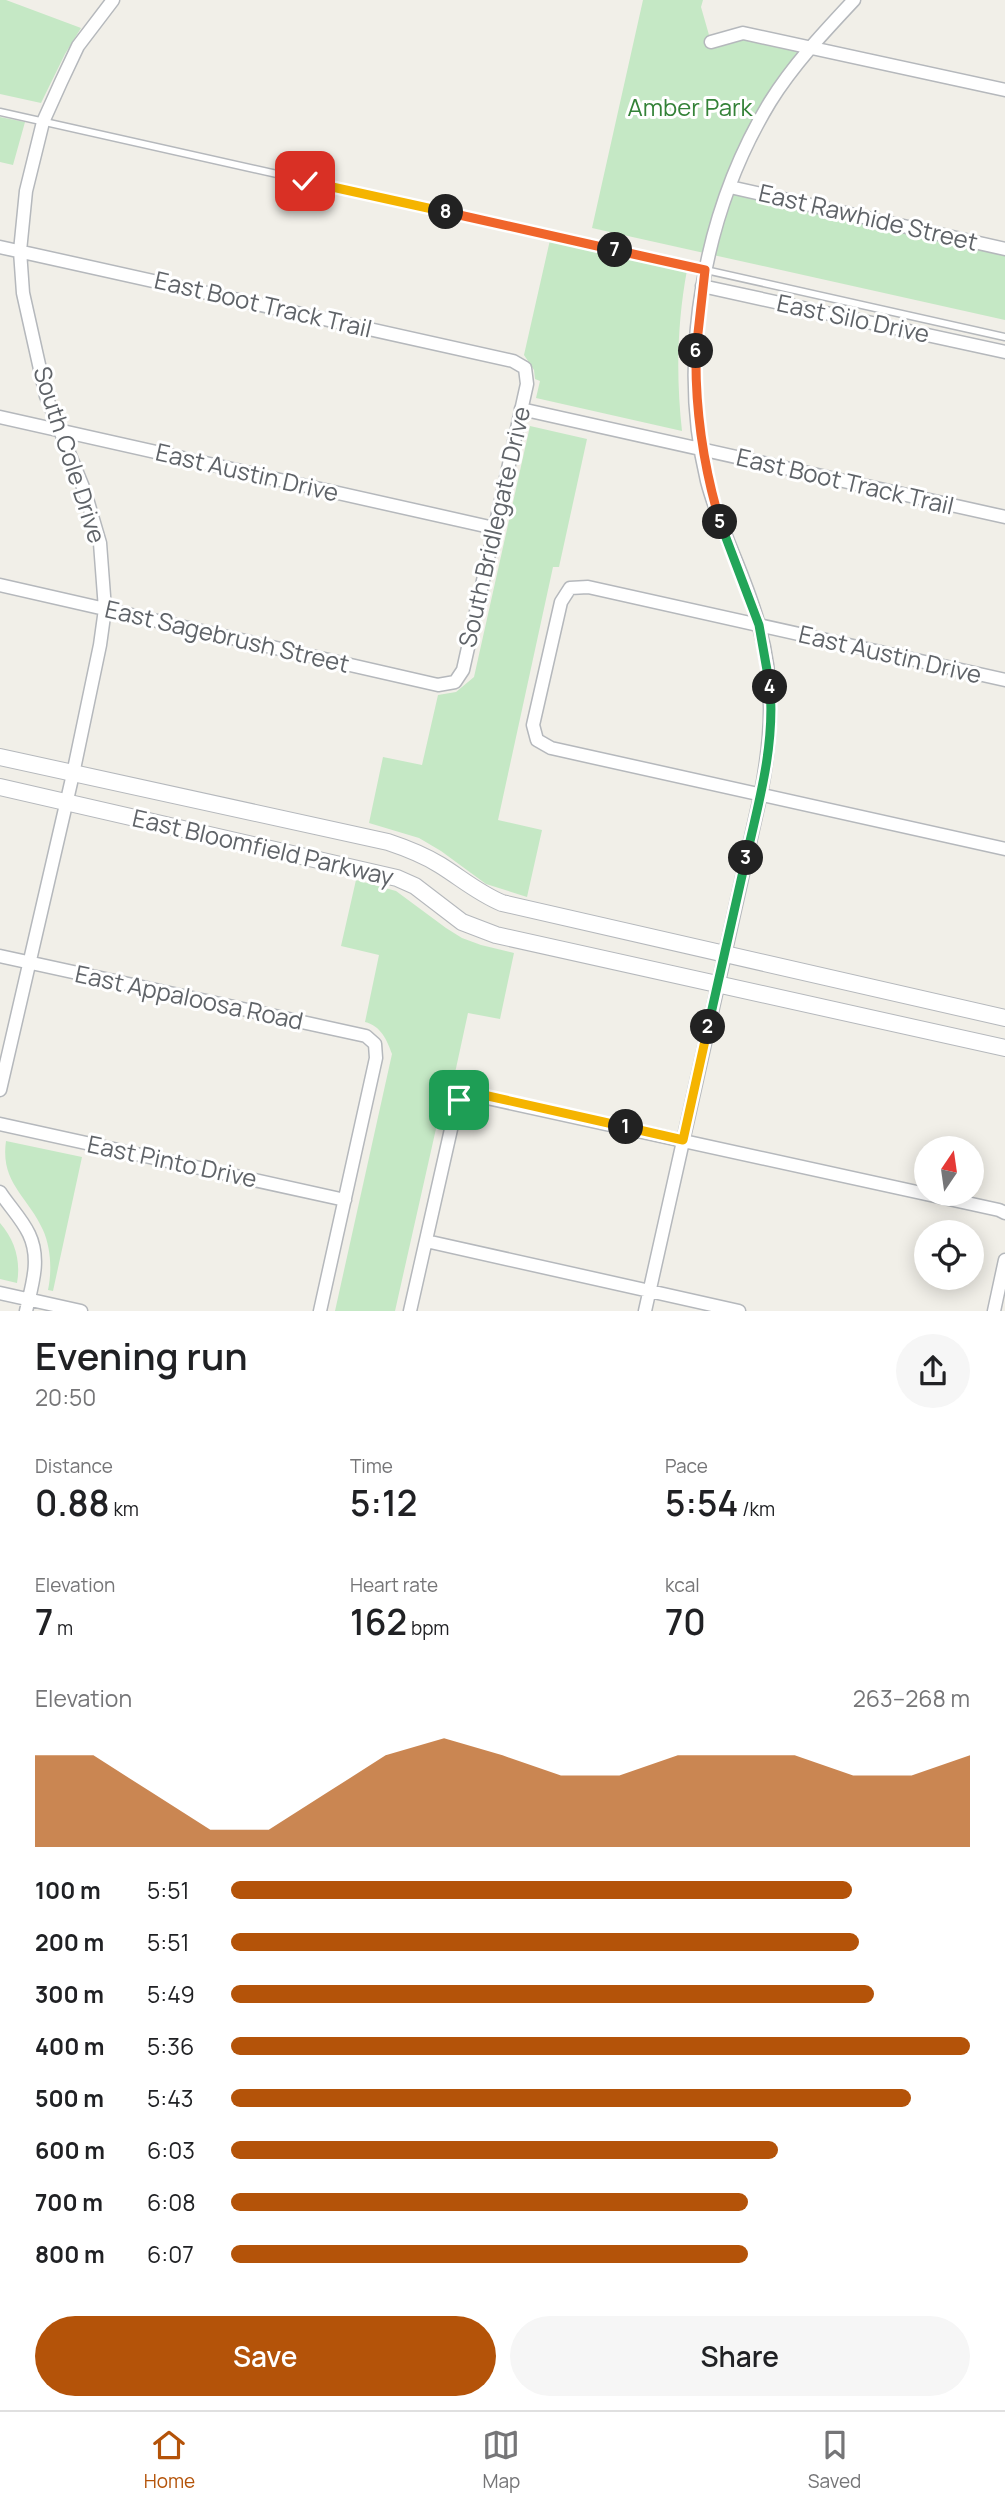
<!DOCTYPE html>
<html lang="en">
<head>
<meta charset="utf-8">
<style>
  :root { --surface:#fff; --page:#f6f6f6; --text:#202124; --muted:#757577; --line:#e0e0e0; --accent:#b45309 }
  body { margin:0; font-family:Manrope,sans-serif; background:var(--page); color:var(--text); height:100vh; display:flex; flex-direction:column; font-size:26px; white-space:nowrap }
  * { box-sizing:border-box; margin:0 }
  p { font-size:23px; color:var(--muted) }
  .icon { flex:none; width:38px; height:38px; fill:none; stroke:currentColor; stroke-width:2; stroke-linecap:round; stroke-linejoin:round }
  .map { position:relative; height:1311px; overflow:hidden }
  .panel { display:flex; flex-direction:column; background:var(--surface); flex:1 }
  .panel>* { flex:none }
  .needle { width:46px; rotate:13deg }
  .tools { position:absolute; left:914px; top:1136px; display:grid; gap:14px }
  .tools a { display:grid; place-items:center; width:70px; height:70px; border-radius:50%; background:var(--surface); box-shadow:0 4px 18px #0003; font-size:35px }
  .pin { position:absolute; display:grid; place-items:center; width:60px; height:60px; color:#fff; margin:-30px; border-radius:14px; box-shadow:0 4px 10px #0006 }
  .km { position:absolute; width:35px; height:35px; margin:-18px; border-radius:50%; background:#222; color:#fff; font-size:19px; line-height:35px; text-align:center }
  .round { display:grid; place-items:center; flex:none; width:74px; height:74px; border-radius:37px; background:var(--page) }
  .overview { display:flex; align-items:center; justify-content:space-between; height:119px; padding:0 35px }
  h1 { font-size:38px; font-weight:600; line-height:52px }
  .figures { display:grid; grid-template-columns:repeat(3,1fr); gap:10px; height:119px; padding:7px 35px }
  .figures div { display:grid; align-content:center }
  .figures b { font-size:35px; font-weight:600 }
  .figures small { font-size:19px; font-weight:400 }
  .figures p { font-size:19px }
  .chart { height:196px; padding:14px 35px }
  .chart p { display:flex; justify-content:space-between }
  .chart svg { width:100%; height:126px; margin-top:7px; fill:var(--accent); opacity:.7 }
  .primary-button { display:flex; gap:14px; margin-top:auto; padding:14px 35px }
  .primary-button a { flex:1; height:80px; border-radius:42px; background:var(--accent); color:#fff; font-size:28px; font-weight:600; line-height:80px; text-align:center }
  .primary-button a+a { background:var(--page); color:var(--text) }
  ul { padding:0 35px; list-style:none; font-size:23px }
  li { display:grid; grid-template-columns:112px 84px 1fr; align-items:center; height:52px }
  li i { height:18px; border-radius:9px; background:var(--accent) }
  .tab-bar { display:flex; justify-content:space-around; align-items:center; height:98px; border-top:2px solid var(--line); background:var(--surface); font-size:19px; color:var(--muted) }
  .tab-bar a { display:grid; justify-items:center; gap:4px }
  .tab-bar .selected { color:var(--accent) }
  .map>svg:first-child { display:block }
  .green { fill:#c5e8c5 }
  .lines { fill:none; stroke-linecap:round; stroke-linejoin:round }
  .service-casing { stroke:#b5b8bc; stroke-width:9 }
  .minor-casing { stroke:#b5b8bc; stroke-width:15 }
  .tertiary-casing { stroke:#b5b8bc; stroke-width:18 }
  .service { stroke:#fff; stroke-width:6 }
  .minor { stroke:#fff; stroke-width:12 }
  .tertiary { stroke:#fff; stroke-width:16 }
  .split-1-casing { stroke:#fff; stroke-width:14 }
  .split-2-casing { stroke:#fff; stroke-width:14 }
  .split-3-casing { stroke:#fff; stroke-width:14 }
  .split-4-casing { stroke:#fff; stroke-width:14 }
  .split-5-casing { stroke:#fff; stroke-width:14 }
  .split-6-casing { stroke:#fff; stroke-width:14 }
  .split-7-casing { stroke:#fff; stroke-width:14 }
  .split-8-casing { stroke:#fff; stroke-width:14 }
  .split-9-casing { stroke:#fff; stroke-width:14 }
  .split-1 { stroke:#f5b400; stroke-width:9 }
  .split-2 { stroke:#f5b400; stroke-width:9 }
  .split-3 { stroke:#22a559; stroke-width:9 }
  .split-4 { stroke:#22a559; stroke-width:9 }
  .split-5 { stroke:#22a559; stroke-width:9 }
  .split-6 { stroke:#f0652b; stroke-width:9 }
  .split-7 { stroke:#f0652b; stroke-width:9 }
  .split-8 { stroke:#f0652b; stroke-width:9 }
  .split-9 { stroke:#f5b400; stroke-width:9 }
  .labels { text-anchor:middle; stroke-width:6; stroke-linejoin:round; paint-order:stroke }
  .park-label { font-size:24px; fill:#348238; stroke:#fff }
  .street-label { font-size:24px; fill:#5f6368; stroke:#fff }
</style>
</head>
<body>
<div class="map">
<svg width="1005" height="1311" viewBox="0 0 1005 1311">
  <rect width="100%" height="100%" fill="#f1efe8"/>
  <path class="green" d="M 0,0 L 6,0 L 81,28 L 65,54 L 41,103 L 0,94 Z
    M 643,0 L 703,0 L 701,7 L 711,42 L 743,33 L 811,47 L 770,101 L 730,187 L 1005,249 L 1005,320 L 592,228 Z
    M 0,117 L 25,122 L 13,165 L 0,162 Z
    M 550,240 L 687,270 C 677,324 676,377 682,431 L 536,398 L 540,381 L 535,379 L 534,370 L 524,355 Z
    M 530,426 L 587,439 L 559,567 L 553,567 L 498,820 L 542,830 L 527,897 L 486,884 L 441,851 L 419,838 L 369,823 L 383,757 L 422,765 L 438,695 L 456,692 L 474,677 Z
    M 356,880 L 396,891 L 446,928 L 462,938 L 481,945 L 514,953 L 500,1019 L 468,1013 L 450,1096 L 442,1102 L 395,1311 L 335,1311 L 392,1054 C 387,1040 381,1026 365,1022 L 379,955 L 341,946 Z
    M 6,1141 L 82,1157 L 53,1291 L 48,1290 C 52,1271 51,1248 43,1230 C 28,1196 0,1183 6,1141 Z
    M 0,1223 C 15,1240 21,1261 17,1283 L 0,1279 Z"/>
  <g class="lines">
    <defs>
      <path id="service" d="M 0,112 L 1005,337"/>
      <path id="minor" d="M 711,42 L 743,33 L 1005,90
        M 730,187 L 1005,249
        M 0,247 L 513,361 L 525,368 L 527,384 L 463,670 L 455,682 L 438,685 L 0,585
        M 702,286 L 1005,352
        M 521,409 L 1005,517
        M 0,417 L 494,528
        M 1005,680 L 588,587 L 570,588 L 561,602 L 533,725 L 537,740 L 551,748 L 1005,849
        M 0,956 L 366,1036 L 375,1044 L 376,1058 L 320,1311
        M 0,1090 L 73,774 L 100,645 L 105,609 L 100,543 L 85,492 L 46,396 L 23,293 L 20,251 L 26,191 L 43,122 L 61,82 L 78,46 L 113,0
        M 0,1124 L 345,1200
        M 0,1192 C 9,1206 22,1219 29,1234 C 41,1259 32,1285 26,1311
        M 426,1241 L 739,1311
        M 0,1293 L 81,1311
        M 410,1311 L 456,1107 L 462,1096 L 469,1094 L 999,1210 L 1005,1213
        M 645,1311 L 761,793 C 772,735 775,684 759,626 C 746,576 720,531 707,481 C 677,357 704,211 770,102 C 793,65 824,32 854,0
        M 994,1311 L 1005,1260"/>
      <path id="tertiary" d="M 0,757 L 388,842 C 406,848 424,855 440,865 C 461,878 478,893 502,903 L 1005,1018
        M 0,787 L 397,878 L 415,886 L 462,922 L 496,935 L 1005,1048"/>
    </defs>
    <use href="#service" class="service-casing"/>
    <use href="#minor" class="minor-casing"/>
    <use href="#tertiary" class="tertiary-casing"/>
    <use href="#service" class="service"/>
    <use href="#minor" class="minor"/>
    <use href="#tertiary" class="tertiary"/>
  </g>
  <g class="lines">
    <defs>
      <path id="split-1" d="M 459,1100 L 470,1094 L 479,1094 L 626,1127"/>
      <path id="split-2" d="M 626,1127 L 683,1140 L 708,1027"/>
      <path id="split-3" d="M 708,1027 L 746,858"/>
      <path id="split-4" d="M 746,858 C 759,802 775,745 770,687"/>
      <path id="split-5" d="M 720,522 L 759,625 L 770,687"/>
      <path id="split-6" d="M 696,351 C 695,410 703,465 720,522"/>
      <path id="split-7" d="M 615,250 L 705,270 L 696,351"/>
      <path id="split-8" d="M 446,212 L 615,250"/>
      <path id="split-9" d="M 305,181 L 446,212"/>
    </defs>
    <use href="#split-1" class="split-1-casing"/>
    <use href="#split-2" class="split-2-casing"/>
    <use href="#split-3" class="split-3-casing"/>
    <use href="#split-4" class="split-4-casing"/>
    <use href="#split-5" class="split-5-casing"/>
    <use href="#split-6" class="split-6-casing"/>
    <use href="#split-7" class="split-7-casing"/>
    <use href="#split-8" class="split-8-casing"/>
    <use href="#split-9" class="split-9-casing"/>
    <use href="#split-1" class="split-1"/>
    <use href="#split-2" class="split-2"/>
    <use href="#split-3" class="split-3"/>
    <use href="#split-4" class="split-4"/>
    <use href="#split-5" class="split-5"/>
    <use href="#split-6" class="split-6"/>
    <use href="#split-7" class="split-7"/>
    <use href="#split-8" class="split-8"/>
    <use href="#split-9" class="split-9"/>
  </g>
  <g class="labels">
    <g class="park-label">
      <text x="690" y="116">Amber Park</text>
    </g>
    <g class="street-label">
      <text transform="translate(868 218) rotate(13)" y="8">East Rawhide Street</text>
      <text transform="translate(263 305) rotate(13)" y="8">East Boot Track Trail</text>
      <text transform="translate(853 319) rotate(12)" y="8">East Silo Drive</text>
      <text transform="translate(69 455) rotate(72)" y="8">South Cole Drive</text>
      <text transform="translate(247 473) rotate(13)" y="8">East Austin Drive</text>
      <text transform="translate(845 482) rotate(13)" y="8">East Boot Track Trail</text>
      <text transform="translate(495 527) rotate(-77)" y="8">South Bridlegate Drive</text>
      <text transform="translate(227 637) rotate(13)" y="8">East Sagebrush Street</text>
      <text transform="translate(890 655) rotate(13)" y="8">East Austin Drive</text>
      <text transform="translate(263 848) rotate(13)" y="8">East Bloomfield Parkway</text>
      <text transform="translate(189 998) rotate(12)" y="8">East Appaloosa Road</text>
      <text transform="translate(172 1162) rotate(12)" y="8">East Pinto Drive</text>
    </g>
  </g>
</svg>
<div class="tools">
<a><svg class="needle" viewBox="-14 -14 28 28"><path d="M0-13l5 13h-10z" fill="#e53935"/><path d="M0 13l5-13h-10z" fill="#757577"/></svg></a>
<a><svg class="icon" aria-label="locate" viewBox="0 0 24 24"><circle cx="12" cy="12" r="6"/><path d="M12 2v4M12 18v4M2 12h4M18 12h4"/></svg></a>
</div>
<div class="pin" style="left:459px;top:1100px;background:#1e9e55"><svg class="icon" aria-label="arrive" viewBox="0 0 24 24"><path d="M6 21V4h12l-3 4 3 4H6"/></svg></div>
<div class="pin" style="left:305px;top:181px;background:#d93025"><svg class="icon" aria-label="check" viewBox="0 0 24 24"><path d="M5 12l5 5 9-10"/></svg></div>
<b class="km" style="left:626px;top:1127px">1</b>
<b class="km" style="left:708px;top:1027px">2</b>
<b class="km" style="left:746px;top:858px">3</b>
<b class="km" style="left:770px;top:687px">4</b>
<b class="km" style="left:720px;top:522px">5</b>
<b class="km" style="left:696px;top:351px">6</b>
<b class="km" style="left:615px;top:250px">7</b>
<b class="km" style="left:446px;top:212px">8</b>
</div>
<section class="panel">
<div class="overview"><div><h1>Evening run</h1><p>20:50</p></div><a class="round"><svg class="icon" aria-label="share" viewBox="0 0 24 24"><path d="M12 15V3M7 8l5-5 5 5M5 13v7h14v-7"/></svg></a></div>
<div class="figures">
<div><p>Distance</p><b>0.88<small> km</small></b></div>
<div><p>Time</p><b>5:12</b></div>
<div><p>Pace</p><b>5:54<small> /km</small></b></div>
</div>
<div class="figures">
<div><p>Elevation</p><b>7<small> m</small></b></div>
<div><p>Heart rate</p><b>162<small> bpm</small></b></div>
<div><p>kcal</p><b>70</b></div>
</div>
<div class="chart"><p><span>Elevation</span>263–268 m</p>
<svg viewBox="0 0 160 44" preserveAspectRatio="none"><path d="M0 44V12L10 12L20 25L30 38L40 38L50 25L60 12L70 6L80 12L90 19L100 19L110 12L120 12L130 12L140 19L150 19L160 12V44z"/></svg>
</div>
<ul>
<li><b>100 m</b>5:51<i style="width:84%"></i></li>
<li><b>200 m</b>5:51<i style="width:85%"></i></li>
<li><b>300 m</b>5:49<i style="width:87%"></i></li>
<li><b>400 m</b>5:36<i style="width:100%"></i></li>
<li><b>500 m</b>5:43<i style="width:92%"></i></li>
<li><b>600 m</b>6:03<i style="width:74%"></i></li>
<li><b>700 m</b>6:08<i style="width:70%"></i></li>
<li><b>800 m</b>6:07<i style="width:70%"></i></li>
</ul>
<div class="primary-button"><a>Save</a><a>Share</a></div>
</section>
<nav class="tab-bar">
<a class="selected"><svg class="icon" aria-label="home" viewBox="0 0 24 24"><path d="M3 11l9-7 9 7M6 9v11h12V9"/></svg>Home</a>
<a><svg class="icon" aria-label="map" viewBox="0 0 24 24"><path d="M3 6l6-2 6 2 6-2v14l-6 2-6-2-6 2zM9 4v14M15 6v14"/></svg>Map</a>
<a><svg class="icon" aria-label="saved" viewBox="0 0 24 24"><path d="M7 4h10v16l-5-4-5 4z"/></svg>Saved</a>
</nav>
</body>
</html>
